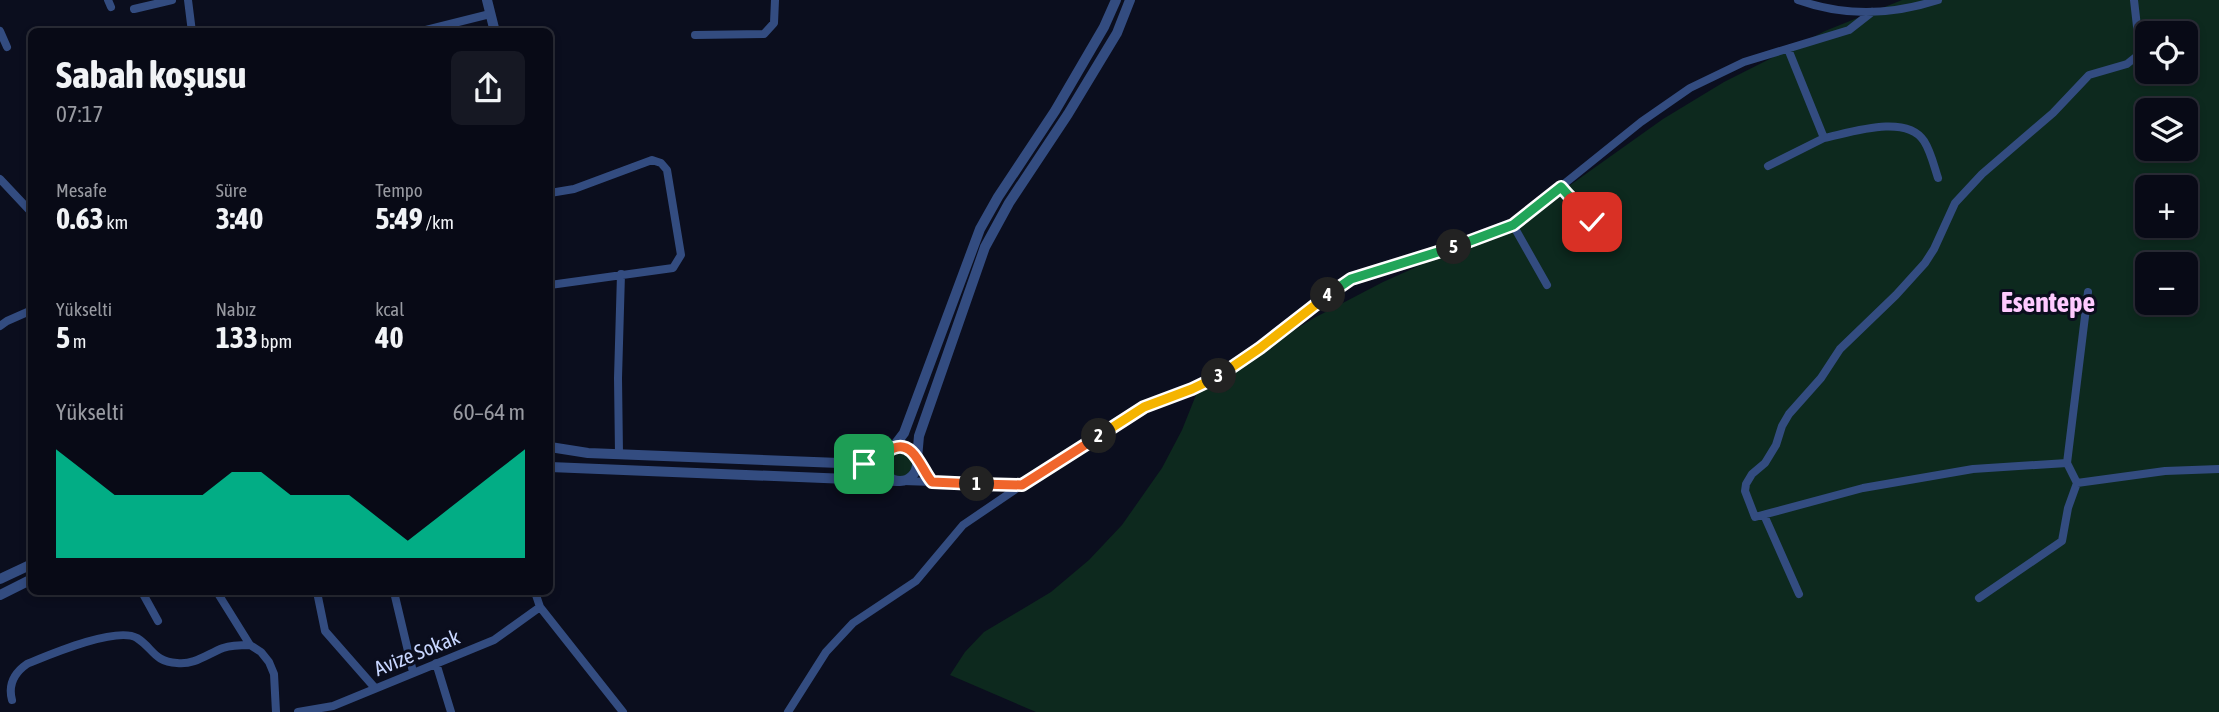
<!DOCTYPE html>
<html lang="tr">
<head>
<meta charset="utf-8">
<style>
  :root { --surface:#080a16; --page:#161823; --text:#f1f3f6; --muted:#989aa1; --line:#292b35; --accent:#00f3b4 }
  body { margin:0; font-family:"Asap Condensed",sans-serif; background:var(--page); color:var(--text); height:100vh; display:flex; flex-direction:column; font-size:26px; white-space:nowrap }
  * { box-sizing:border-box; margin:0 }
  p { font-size:23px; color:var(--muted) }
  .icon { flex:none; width:38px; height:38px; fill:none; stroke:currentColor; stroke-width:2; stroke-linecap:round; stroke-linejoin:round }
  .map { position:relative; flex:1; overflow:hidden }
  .sheet { position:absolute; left:28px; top:28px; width:525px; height:567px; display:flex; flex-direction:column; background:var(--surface); border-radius:10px; box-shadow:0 4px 10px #0003,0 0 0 2px var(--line) }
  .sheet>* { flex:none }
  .fabs { position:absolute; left:2135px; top:21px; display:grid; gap:14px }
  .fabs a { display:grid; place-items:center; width:63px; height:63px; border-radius:10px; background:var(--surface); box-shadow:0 4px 10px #0003,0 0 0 2px var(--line); font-size:35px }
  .pin { position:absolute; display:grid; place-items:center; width:60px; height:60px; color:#fff; margin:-30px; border-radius:14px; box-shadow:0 4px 10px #0006 }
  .km { position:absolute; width:35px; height:35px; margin:-18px; border-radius:50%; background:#222; color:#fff; font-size:19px; line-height:35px; text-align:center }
  .round { display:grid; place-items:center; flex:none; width:74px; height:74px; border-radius:10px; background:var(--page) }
  .summary { display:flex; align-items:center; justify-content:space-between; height:119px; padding:0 28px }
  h1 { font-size:38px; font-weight:700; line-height:52px }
  .metrics { display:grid; grid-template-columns:repeat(3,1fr); gap:10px; height:119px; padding:7px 28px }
  .metrics div { display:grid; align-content:center }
  .metrics b { font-size:30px; font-weight:700 }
  .metrics small { font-size:19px; font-weight:400 }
  .metrics p { font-size:19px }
  .chart { height:196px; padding:14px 28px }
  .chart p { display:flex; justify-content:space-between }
  .chart svg { width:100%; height:126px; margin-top:7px; fill:var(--accent); opacity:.7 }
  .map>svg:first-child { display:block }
  .green { fill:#0d291e; fill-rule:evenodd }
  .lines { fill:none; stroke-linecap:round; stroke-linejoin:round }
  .minor { stroke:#334c80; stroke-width:8 }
  .tertiary { stroke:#334c80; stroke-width:10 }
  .split-1-casing { stroke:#fff; stroke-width:14 }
  .split-2-casing { stroke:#fff; stroke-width:14 }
  .split-3-casing { stroke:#fff; stroke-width:14 }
  .split-4-casing { stroke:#fff; stroke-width:14 }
  .split-5-casing { stroke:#fff; stroke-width:14 }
  .split-6-casing { stroke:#fff; stroke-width:14 }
  .split-7-casing { stroke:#fff; stroke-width:14 }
  .split-1 { stroke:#f0652b; stroke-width:9 }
  .split-2 { stroke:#f0652b; stroke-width:9 }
  .split-3 { stroke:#f5b400; stroke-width:9 }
  .split-4 { stroke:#f5b400; stroke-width:9 }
  .split-5 { stroke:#22a559; stroke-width:9 }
  .split-6 { stroke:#22a559; stroke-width:9 }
  .split-7 { stroke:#22a559; stroke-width:9 }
  .labels { text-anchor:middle; stroke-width:6; stroke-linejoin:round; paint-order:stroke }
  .street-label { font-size:21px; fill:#c8d6ff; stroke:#0b0e1e }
  .district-label { font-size:28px; font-weight:bold; fill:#ffcaff; stroke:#0b0e1e }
</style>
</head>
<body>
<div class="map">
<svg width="2219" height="712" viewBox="0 0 2219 712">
  <rect width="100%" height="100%" fill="#0b0e1e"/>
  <path class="green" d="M 1902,0 L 2219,0 L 2219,712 L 1036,712 L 950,675 L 965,652 L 984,632 L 1051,592 L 1089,560 L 1122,525 L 1162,468 L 1182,430 L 1198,390 L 1314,318 L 1383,282 L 1501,229 L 1552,198 L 1663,119 L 1724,82 L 1825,31 ZM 2147,33 L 2186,33 L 2186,72 L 2147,72 ZM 2147,110 L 2186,110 L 2186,149 L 2147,149 ZM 2147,187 L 2186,187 L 2186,226 L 2147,226 ZM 2147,264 L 2186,264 L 2186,303 L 2147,303 Z
    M887 464a14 14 0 1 1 28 0a14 14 0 1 1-28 0Z"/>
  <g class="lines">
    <path class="minor" d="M 108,0 L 111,7
      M 188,0 L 192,32
      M 1798,0 C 1845,17 1892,15 1938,0
      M 2134,0 L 2139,44 L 2137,56 L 2127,64 L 2089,75 L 2053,113 L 1982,174 L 1955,203 L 1934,249 L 1925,263 L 1896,295 L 1840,349 L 1821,378 L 1789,414 L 1782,426 L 1776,445 L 1765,463 L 1752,474 L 1746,484 L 1745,491 L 1755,517 L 1863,488 L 1973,469 L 2067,463 L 2077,483 L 2165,471 L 2219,469
      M 134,9 L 172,0
      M 0,31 L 7,47
      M 418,32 L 490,14
      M 695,35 L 764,34 L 774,23 L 775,0
      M 1824,138 C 1849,133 1906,113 1924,141 C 1931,152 1934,166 1938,178
      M 1768,166 L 1824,138 L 1788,49
      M 0,179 L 32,213
      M 1561,187 L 1593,222
      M 550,193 L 574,189 L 652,160 L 661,163 L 667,170 L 681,255 L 673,268 L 550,285
      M 1513,225 L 1547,285
      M 0,326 L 7,321 L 32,310
      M 619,454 L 618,378 L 621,274
      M 917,458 L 932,482
      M 2067,463 L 2088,292
      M 903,481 L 1022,485
      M 1764,515 L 1799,594
      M 142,592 L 158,621
      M 217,592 L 250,645 L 261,652 L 269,662 L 274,674 L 276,712
      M 317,592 L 325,631 L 375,688
      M 394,592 L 413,672
      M 535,592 L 540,607 L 623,712
      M 1979,598 L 2062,541 L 2068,508 L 2077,483
      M 436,663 L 451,712
      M 12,700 C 8,685 14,673 27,664 C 49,655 116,626 137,638 C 153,648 154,662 177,663 C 195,665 207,654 223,648 C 232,645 241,645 250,645
      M 298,712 L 333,706 L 494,640 L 540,607
      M 788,712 L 826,652 L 853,623 L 916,581 L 963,525 L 1041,472 L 1144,407 L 1192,389 L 1228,372 L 1351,279 L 1454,247 L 1513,225 L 1641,122 L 1690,88 L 1744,62 L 1849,30 L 1872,12"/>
    <path class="tertiary" d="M 487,0 L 495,32
      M883 464a17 17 0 1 1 34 0a17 17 0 1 1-34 0Z
      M 550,447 L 588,453 L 865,464 L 886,454
      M 891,450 L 904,433 L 980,229 L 998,197 L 1055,111 L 1104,27 L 1116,0
      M 917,458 L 919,436 L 985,247 L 1009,203 L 1068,114 L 1117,33 L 1130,0
      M 550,467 L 897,481
      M 0,579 L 32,564
      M 0,595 L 32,579"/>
  </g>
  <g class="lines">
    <defs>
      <path id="split-1" d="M 864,464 C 877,461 883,452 894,448 C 914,440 922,471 932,482 L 977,484"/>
      <path id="split-2" d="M 977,484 L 1022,485 L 1099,436"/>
      <path id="split-3" d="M 1099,436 L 1144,407 L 1192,389 L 1219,376"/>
      <path id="split-4" d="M 1219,376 L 1260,348 L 1328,295"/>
      <path id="split-5" d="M 1328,295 L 1351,279 L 1454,247"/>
      <path id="split-6" d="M 1454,247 L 1513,225 L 1561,187 L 1569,196"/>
      <path id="split-7" d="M 1569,196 L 1592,222"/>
    </defs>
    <use href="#split-1" class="split-1-casing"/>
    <use href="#split-2" class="split-2-casing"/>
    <use href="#split-3" class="split-3-casing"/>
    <use href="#split-4" class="split-4-casing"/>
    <use href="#split-5" class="split-5-casing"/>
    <use href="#split-6" class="split-6-casing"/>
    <use href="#split-7" class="split-7-casing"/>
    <use href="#split-1" class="split-1"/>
    <use href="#split-2" class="split-2"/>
    <use href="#split-3" class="split-3"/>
    <use href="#split-4" class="split-4"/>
    <use href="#split-5" class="split-5"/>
    <use href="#split-6" class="split-6"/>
    <use href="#split-7" class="split-7"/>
  </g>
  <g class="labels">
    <g class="street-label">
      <text transform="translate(417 653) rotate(-22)" y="7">Avize Sokak</text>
    </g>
    <g class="district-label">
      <text x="2048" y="312">Esentepe</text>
    </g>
  </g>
</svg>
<div class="fabs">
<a><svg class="icon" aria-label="locate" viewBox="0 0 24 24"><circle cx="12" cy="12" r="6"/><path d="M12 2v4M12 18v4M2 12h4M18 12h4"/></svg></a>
<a><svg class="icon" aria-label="layers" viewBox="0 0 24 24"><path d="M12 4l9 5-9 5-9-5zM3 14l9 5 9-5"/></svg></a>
<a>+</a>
<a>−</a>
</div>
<div class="pin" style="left:864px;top:464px;background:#1e9e55"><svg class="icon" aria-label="arrive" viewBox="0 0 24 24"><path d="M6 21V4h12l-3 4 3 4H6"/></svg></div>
<div class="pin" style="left:1592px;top:222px;background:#d93025"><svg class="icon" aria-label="check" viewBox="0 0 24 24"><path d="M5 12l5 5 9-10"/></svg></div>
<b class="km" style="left:977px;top:484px">1</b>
<b class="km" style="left:1099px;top:436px">2</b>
<b class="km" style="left:1219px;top:376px">3</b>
<b class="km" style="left:1328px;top:295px">4</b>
<b class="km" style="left:1454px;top:247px">5</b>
<section class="sheet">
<div class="summary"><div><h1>Sabah koşusu</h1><p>07:17</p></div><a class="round"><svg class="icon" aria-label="share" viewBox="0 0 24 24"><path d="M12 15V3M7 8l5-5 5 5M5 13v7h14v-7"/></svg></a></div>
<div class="metrics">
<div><p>Mesafe</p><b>0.63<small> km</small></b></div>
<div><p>Süre</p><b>3:40</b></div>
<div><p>Tempo</p><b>5:49<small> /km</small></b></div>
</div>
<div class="metrics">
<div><p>Yükselti</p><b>5<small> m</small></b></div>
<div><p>Nabız</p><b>133<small> bpm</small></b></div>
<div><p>kcal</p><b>40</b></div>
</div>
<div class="chart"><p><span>Yükselti</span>60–64 m</p>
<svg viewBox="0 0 160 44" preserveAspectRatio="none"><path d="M0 44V6L10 14L20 22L30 22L40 22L50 22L60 14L70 14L80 22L90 22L100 22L110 30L120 38L130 30L140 22L150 14L160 6V44z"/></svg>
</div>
</section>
</div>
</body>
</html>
